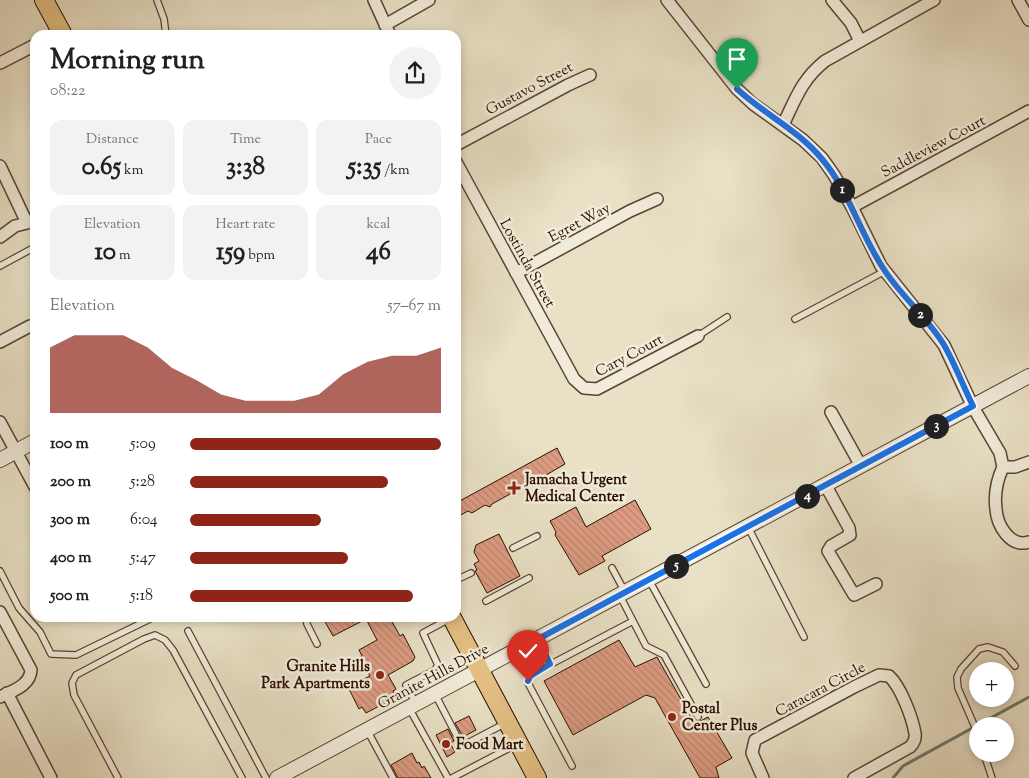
<!DOCTYPE html>
<html lang="en">
<head>
<meta charset="utf-8">
<style>
  :root { --surface:#fff; --page:#f2f2f2; --text:#202124; --muted:#757577; --accent:#8f2418 }
  body { margin:0; font-family:"Sorts Mill Goudy",serif; background:var(--page); color:var(--text); height:100vh; display:flex; flex-direction:column; font-size:19px; white-space:nowrap }
  * { box-sizing:border-box; margin:0 }
  p { font-size:16px; color:var(--muted) }
  .icon { flex:none; width:28px; height:28px; fill:none; stroke:currentColor; stroke-width:2; stroke-linecap:round; stroke-linejoin:round }
  .map { position:relative; flex:1; overflow:hidden }
  .details { position:absolute; left:30px; top:30px; width:431px; height:592px; display:flex; flex-direction:column; background:var(--surface); border-radius:15px; box-shadow:0 2px 8px #0003 }
  .details>* { flex:none }
  .buttons { position:absolute; left:969px; top:662px; display:grid; gap:10px }
  .buttons a { display:grid; place-items:center; width:45px; height:45px; border-radius:50%; background:var(--surface); box-shadow:0 2px 8px #0003; font-size:25px }
  .pin { position:absolute; display:grid; place-items:center; width:42px; height:42px; color:#fff; margin:-51px -21px; border-radius:50% 50% 50% 0; rotate:-45deg; box-shadow:0 0 5px #0007 }
  .pin .icon { rotate:45deg }
  .km { position:absolute; width:25px; height:25px; margin:-12px; border-radius:50%; background:#222; color:#fff; font-size:14px; line-height:25px; text-align:center }
  .round { display:grid; place-items:center; flex:none; width:52px; height:52px; border-radius:26px; background:var(--page) }
  .headline { display:flex; align-items:center; justify-content:space-between; height:85px; padding:0 20px }
  h1 { font-size:28px; font-weight:700; line-height:38px }
  .metrics { display:grid; grid-template-columns:repeat(3,1fr); gap:8px; height:85px; padding:5px 20px }
  .metrics div { display:grid; align-content:center; border-radius:12px; background:var(--page); text-align:center }
  .metrics b { font-size:25px; font-weight:700 }
  .metrics small { font-size:14px; font-weight:400 }
  .metrics p { font-size:14px }
  .chart { height:140px; padding:10px 20px }
  .chart p { display:flex; justify-content:space-between }
  .chart svg { width:100%; height:90px; margin-top:5px; fill:var(--accent); opacity:.7 }
  ul { padding:0 20px; list-style:none; font-size:16px }
  li { display:grid; grid-template-columns:80px 60px 1fr; align-items:center; height:38px }
  li i { height:12px; border-radius:6px; background:var(--accent) }
  .map>svg:first-child { display:block }
  .lines { fill:none; stroke-linecap:round; stroke-linejoin:round }
  .stream { stroke:#6c786c; stroke-width:3 }
  .building { fill:url(#building-back-hatch); stroke:#2c0e00 }
  .service-casing { stroke:#5b4332; stroke-width:8 }
  .minor-casing { stroke:#5b4332; stroke-width:14 }
  .tertiary-casing { stroke:#5b4332; stroke-width:16 }
  .primary-casing { stroke:#2c0e00; stroke-width:20 }
  .service { stroke:#f1ecda; stroke-width:5.5 }
  .minor { stroke:#f1ecda; stroke-width:11 }
  .tertiary { stroke:#f1ecda; stroke-width:14 }
  .primary { stroke:#e4c083; stroke-width:18 }
  .route-casing { stroke:#fff; stroke-width:10 }
  .route { stroke:#1a73e8; stroke-width:6 }
  .poi-dot { fill:#8f2418; stroke:#f1ecda; stroke-width:2 }
  .labels { text-anchor:middle; stroke-width:5; stroke-linejoin:round; paint-order:stroke }
  .street-label { font-size:15px; fill:#2c0e00; stroke:#f1ecda }
  .poi-label { font-size:15px; font-weight:bold; fill:#2c0e00; stroke:#f1ecda; text-anchor:start }
</style>
</head>
<body>
<div class="map">
<svg width="1029" height="778" viewBox="0 0 1029 778">
  <defs>
    <pattern id="building-back-hatch" width="6" height="6" patternUnits="userSpaceOnUse" patternTransform="scale(1.25)"><rect width="6" height="6" fill="#dd9c82"/><path d="M-1 5l2 2M0 0l6 6M5-1l2 2" fill="none" stroke="#be856e"/></pattern>
  </defs>
  <rect width="100%" height="100%" fill="#e9e1c6"/>
  <filter id="stains"><feTurbulence type="fractalNoise" baseFrequency=".004" numOctaves="4"/><feColorMatrix values="0 0 0 0 .2 0 0 0 0 .09 0 0 0 0 .02 0 0 0 .5 -.17"/></filter>
  <radialGradient id="worn" r=".72"><stop offset=".6" stop-color="#630" stop-opacity="0"/><stop offset="1" stop-color="#630" stop-opacity=".3"/></radialGradient>
  <g class="lines">
    <path class="stream" d="M 893,778 L 903,766 L 1029,697"/>
  </g>
  <path class="building" d="M 557,448 L 565,464 L 522,489 L 521,488 L 492,504 L 490,507 L 485,505 L 472,513 L 468,511 L 459,516 L 456,511 L 456,503 Z
    M 635,500 L 651,529 L 602,556 L 605,561 L 579,575 L 555,535 L 556,532 L 550,521 L 576,507 L 586,527 Z
    M 499,534 L 520,576 L 487,593 L 475,571 L 477,570 L 474,564 L 479,561 L 474,552 L 476,545 Z
    M 323,618 L 390,618 L 400,636 L 403,634 L 415,657 L 413,661 L 388,675 L 396,689 L 393,691 L 396,697 L 366,713 L 362,707 L 359,709 L 348,687 L 370,676 L 360,658 L 362,656 L 359,650 L 377,640 L 366,619 L 333,636 Z
    M 619,640 L 635,667 L 657,657 L 695,724 L 708,717 L 732,758 L 716,767 L 719,778 L 700,778 L 655,698 L 646,695 L 573,735 L 544,681 Z
    M 469,716 L 476,730 L 463,737 L 455,723 Z
    M 448,729 L 454,741 L 450,743 L 455,752 L 447,757 L 436,735 Z
    M 412,753 L 417,763 L 419,762 L 422,768 L 424,766 L 431,778 L 398,778 L 391,765 Z"/>
  <g class="lines">
    <defs>
      <path id="service" d="M 157,0 L 164,19 L 166,35
        M 0,266 L 35,247
        M 795,319 L 885,271
        M 698,336 L 727,317
        M 748,527 L 804,637
        M 513,548 L 537,536
        M 612,568 L 625,592
        M 0,571 L 19,608 L 40,632 L 51,654 L 76,655 L 152,618
        M 456,580 L 471,573
        M 649,580 L 706,684
        M 620,596 L 633,621
        M 486,601 L 529,578
        M 306,618 L 307,624 L 317,644
        M 188,631 L 266,778
        M 538,639 L 551,664
        M 435,694 L 462,746 L 506,723
        M 416,704 L 406,685 L 435,670 L 438,665 L 423,633 L 449,619
        M 409,708 L 448,778
        M 367,730 L 393,778
        M 978,734 L 958,688 L 957,677 L 961,669 L 979,649 L 988,647 L 1003,652 L 1015,666
        M 984,754 L 992,778
        M 572,766 L 528,683 L 528,677 L 536,672 L 633,621 L 646,646 L 664,655 L 698,717
        M 118,778 L 74,695 L 72,683 L 76,675 L 144,639 L 155,635 L 165,640 L 173,650 L 242,778
        M 452,778 L 517,744"/>
      <path id="minor" d="M 374,0 L 390,35
        M 667,0 L 737,89 L 753,104 L 803,140 L 822,158 L 834,175 L 852,207 L 881,266 L 944,345 L 973,407 L 1000,453 L 1003,467
        M 832,0 L 851,23 L 860,41
        M 1018,0 L 1029,20
        M 385,25 L 429,0
        M 0,63 L 35,45
        M 783,125 C 795,100 802,79 825,61 L 934,0
        M 456,145 L 568,85 L 590,75
        M 456,162 L 574,379 L 584,388 L 597,389 L 698,336
        M 0,166 L 27,223
        M 852,207 L 1029,111
        M 0,237 L 15,226 L 27,223 L 35,219
        M 516,273 L 630,211 L 657,199
        M 0,342 L 30,326
        M 831,412 L 861,466
        M 0,422 L 35,487
        M 1029,462 L 1015,467 L 1003,467 C 997,480 994,494 996,509 C 997,525 1010,548 1029,542
        M 826,486 L 849,528 L 850,535 L 831,546 L 828,551 L 854,595 L 876,584
        M 0,612 L 31,670 C 30,686 12,691 0,697
        M 7,693 L 51,778
        M 763,778 L 752,753 L 755,740 L 854,687 L 879,675 L 889,676 C 901,687 912,717 915,733 C 916,739 914,743 910,747 L 854,778"/>
      <path id="tertiary" d="M 0,460 L 35,441
        M 277,778 L 1029,376"/>
      <path id="primary" d="M 44,0 L 63,35
        M 452,618 L 537,778"/>
    </defs>
    <use href="#service" class="service-casing"/>
    <use href="#minor" class="minor-casing"/>
    <use href="#tertiary" class="tertiary-casing"/>
    <use href="#primary" class="primary-casing"/>
    <use href="#service" class="service"/>
    <use href="#minor" class="minor"/>
    <use href="#tertiary" class="tertiary"/>
    <use href="#primary" class="primary"/>
  </g>
  <g class="lines">
    <defs>
      <path id="route" d="M 528,681 L 530,676 L 550,664 L 538,639 L 973,406 C 963,386 955,364 944,345 C 927,317 900,295 883,268 C 860,233 849,191 822,159 C 798,130 764,114 737,89"/>
    </defs>
    <use href="#route" class="route-casing"/>
    <use href="#route" class="route"/>
  </g>
  <g class="poi-dot">
    <path d="M511.5 480.5h5v5h5v5h-5v5h-5v-5h-5v-5h5z"/>
    <circle cx="380" cy="675" r="5"/>
    <circle cx="672" cy="717" r="5"/>
    <circle cx="446" cy="744" r="5"/>
  </g>
  <g class="labels">
    <g class="street-label">
      <text transform="translate(529 88) rotate(-28)" y="5">Gustavo Street</text>
      <text transform="translate(933 146) rotate(-28)" y="5">Saddleview Court</text>
      <text transform="translate(579 222) rotate(-28)" y="5">Egret Way</text>
      <text transform="translate(528 263) rotate(61)" y="5">Lostinda Street</text>
      <text transform="translate(629 355) rotate(-28)" y="5">Cary Court</text>
      <text transform="translate(433 676) rotate(-28)" y="5">Granite Hills Drive</text>
      <text transform="translate(820 689) rotate(-28)" y="5">Caracara Circle</text>
    </g>
    <g class="poi-label">
      <text x="525" y="484">Jamacha Urgent<tspan x="525" dy="17">Medical Center</tspan></text>
      <text x="370" y="671" text-anchor="end">Granite Hills<tspan x="370" dy="17">Park Apartments</tspan></text>
      <text x="682" y="713">Postal<tspan x="682" dy="17">Center Plus</tspan></text>
      <text x="456" y="749">Food Mart</text>
    </g>
  </g>
  <rect width="100%" height="100%" filter="url(#stains)"/>
  <rect width="100%" height="100%" fill="url(#worn)"/>
</svg>
<div class="buttons">
<a>+</a>
<a>−</a>
</div>
<div class="pin" style="left:737px;top:89px;background:#1e9e55"><svg class="icon" aria-label="arrive" viewBox="0 0 24 24"><path d="M6 21V4h12l-3 4 3 4H6"/></svg></div>
<div class="pin" style="left:528px;top:681px;background:#d93025"><svg class="icon" aria-label="check" viewBox="0 0 24 24"><path d="M5 12l5 5 9-10"/></svg></div>
<b class="km" style="left:842px;top:190px">1</b>
<b class="km" style="left:920px;top:315px">2</b>
<b class="km" style="left:936px;top:426px">3</b>
<b class="km" style="left:807px;top:496px">4</b>
<b class="km" style="left:676px;top:566px">5</b>
<section class="details">
<div class="headline"><div><h1>Morning run</h1><p>08:22</p></div><a class="round"><svg class="icon" aria-label="share" viewBox="0 0 24 24"><path d="M12 15V3M7 8l5-5 5 5M5 13v7h14v-7"/></svg></a></div>
<div class="metrics">
<div><p>Distance</p><b>0.65<small> km</small></b></div>
<div><p>Time</p><b>3:38</b></div>
<div><p>Pace</p><b>5:35<small> /km</small></b></div>
</div>
<div class="metrics">
<div><p>Elevation</p><b>10<small> m</small></b></div>
<div><p>Heart rate</p><b>159<small> bpm</small></b></div>
<div><p>kcal</p><b>46</b></div>
</div>
<div class="chart"><p><span>Elevation</span>57–67 m</p>
<svg viewBox="0 0 160 44" preserveAspectRatio="none"><path d="M0 44V12L10 6L20 6L30 6L40 12L50 22L60 28L70 35L80 38L90 38L100 38L110 35L120 25L130 19L140 16L150 16L160 12V44z"/></svg>
</div>
<ul>
<li><b>100 m</b>5:09<i style="width:100%"></i></li>
<li><b>200 m</b>5:28<i style="width:79%"></i></li>
<li><b>300 m</b>6:04<i style="width:52%"></i></li>
<li><b>400 m</b>5:47<i style="width:63%"></i></li>
<li><b>500 m</b>5:18<i style="width:89%"></i></li>
</ul>
</section>
</div>
</body>
</html>
